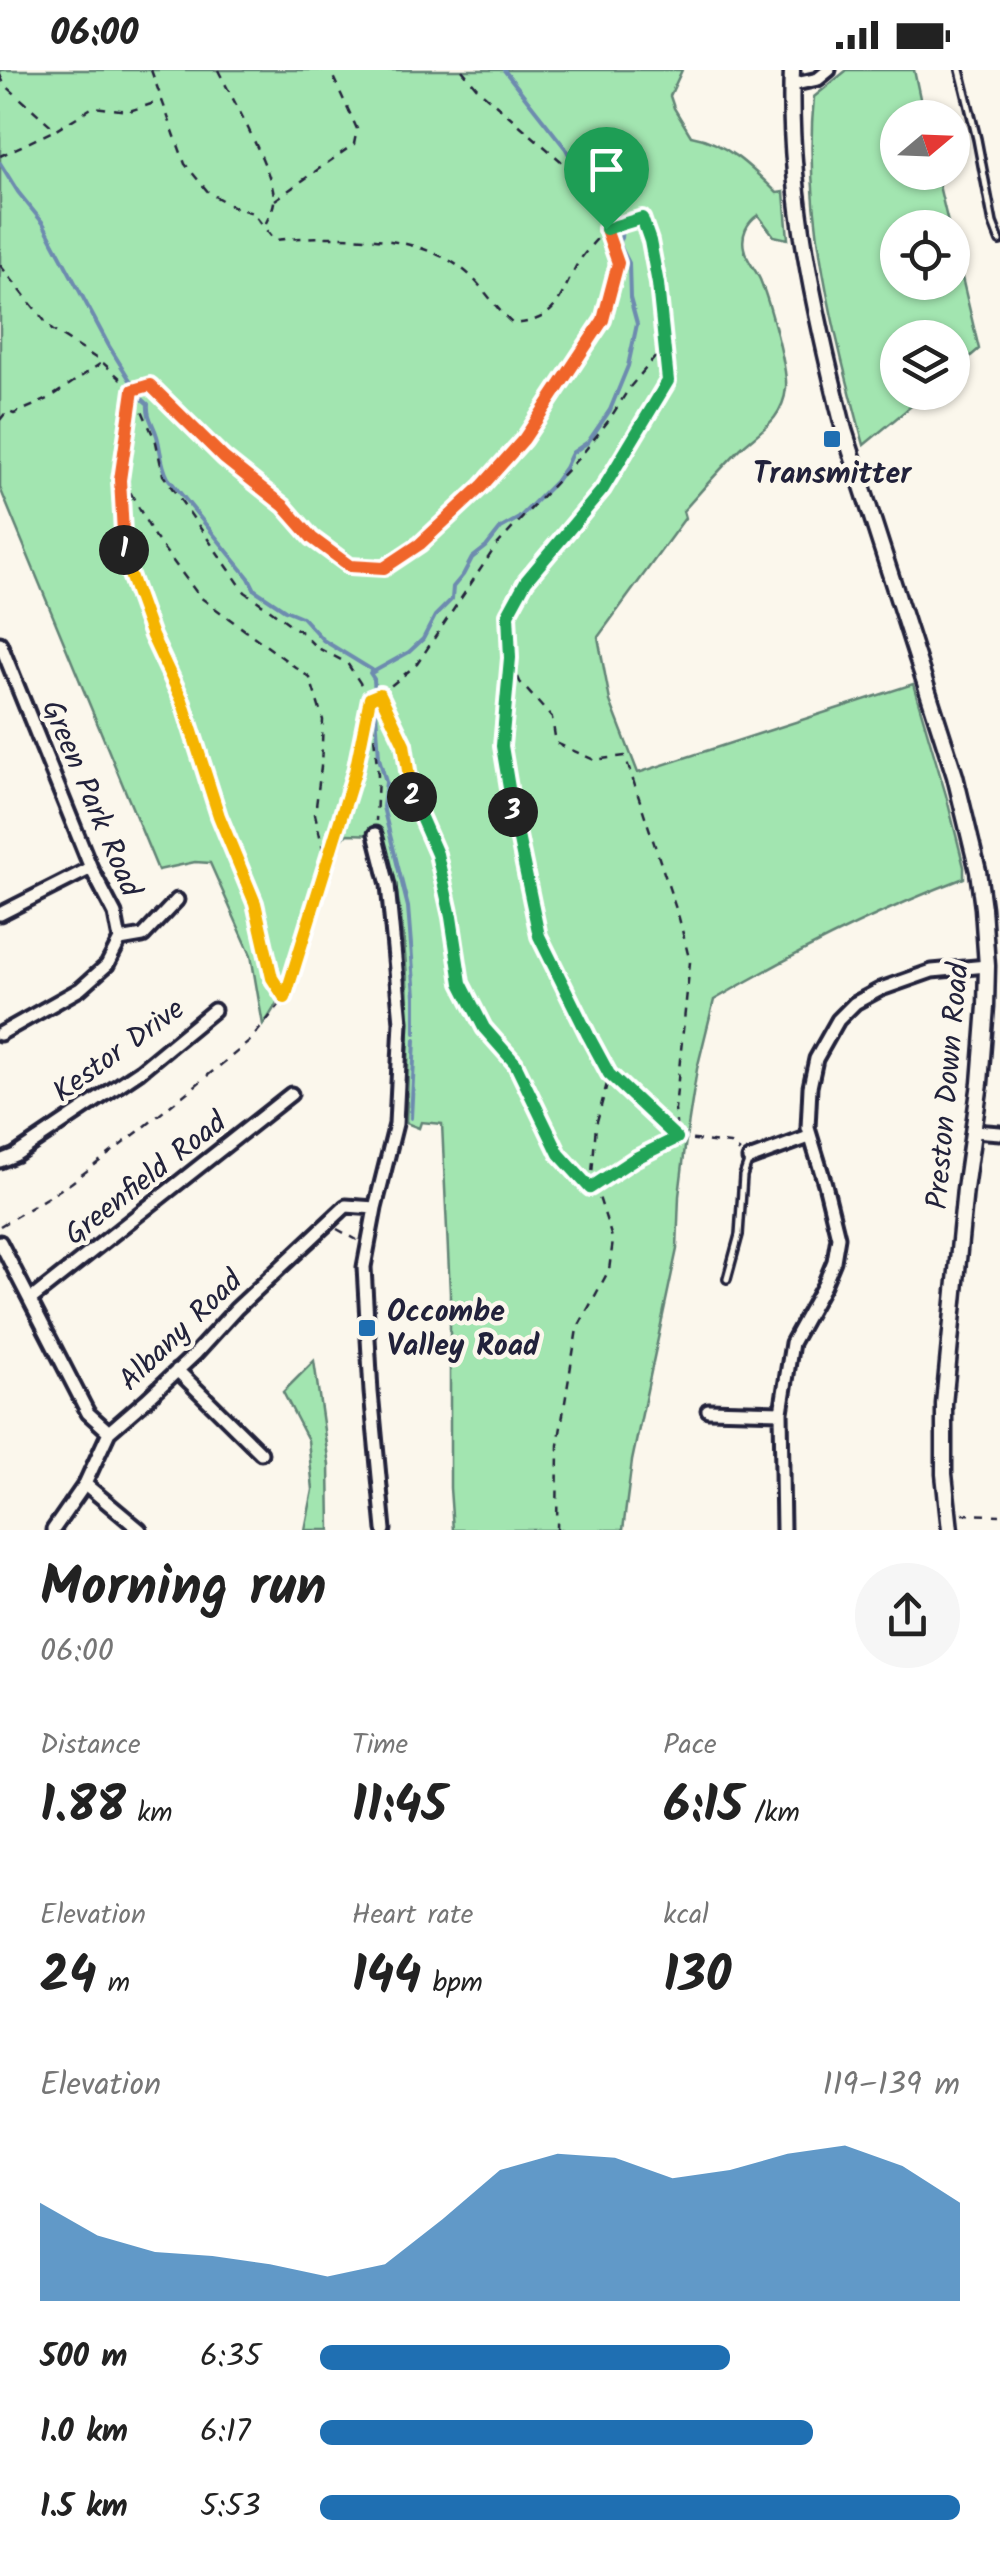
<!DOCTYPE html>
<html lang="en">
<head>
<meta charset="utf-8">
<style>
  :root { --surface:#fff; --page:#f6f6f6; --text:#222; --muted:#767676; --accent:#1f6fb2 }
  body { margin:0; font-family:Kalam,sans-serif; background:var(--page); color:var(--text); height:100vh; display:flex; flex-direction:column; font-size:38px; white-space:nowrap }
  * { box-sizing:border-box; margin:0 }
  p { font-size:32px; color:var(--muted) }
  .icon { flex:none; width:55px; height:55px; fill:none; stroke:currentColor; stroke-width:2; stroke-linecap:round; stroke-linejoin:round }
  .map { position:relative; height:1460px; overflow:hidden }
  .panel { display:flex; flex-direction:column; background:var(--surface); flex:1 }
  .panel>* { flex:none }
  .needle { width:65px; rotate:71deg }
  .buttons { position:absolute; left:880px; top:30px; display:grid; gap:20px }
  .buttons a { display:grid; place-items:center; width:90px; height:90px; border-radius:50%; background:var(--surface); box-shadow:0 2px 8px #0004; font-size:50px }
  .pin { position:absolute; display:grid; place-items:center; width:85px; height:85px; color:#fff; margin:-102px -42px; border-radius:50% 50% 50% 0; rotate:-45deg; box-shadow:0 0 10px #0007 }
  .pin .icon { rotate:45deg }
  .km { position:absolute; width:50px; height:50px; margin:-25px; border-radius:50%; background:#222; color:#fff; font-size:28px; line-height:50px; text-align:center }
  .round { display:grid; place-items:center; flex:none; width:105px; height:105px; border-radius:52px; background:var(--page) }
  .overview { display:flex; align-items:center; justify-content:space-between; height:170px; padding:0 40px }
  h1 { font-size:55px; font-weight:600; line-height:75px }
  .figures { display:grid; grid-template-columns:repeat(3,1fr); gap:15px; height:170px; padding:10px 40px }
  .figures div { display:grid; align-content:center }
  .figures b { font-size:50px; font-weight:600 }
  .figures small { font-size:28px; font-weight:400 }
  .figures p { font-size:28px }
  .chart { height:280px; padding:20px 40px }
  .chart p { display:flex; justify-content:space-between }
  .chart svg { width:100%; height:180px; margin-top:10px; fill:var(--accent); opacity:.7 }
  ul { padding:0 40px; list-style:none; font-size:32px }
  li { display:grid; grid-template-columns:160px 120px 1fr; align-items:center; height:75px }
  li i { height:25px; border-radius:12px; background:var(--accent) }
  .status { display:flex; justify-content:space-between; align-items:center; height:70px; padding:0 50px; background:var(--surface); direction:ltr }
  .status svg { height:28px; fill:currentColor }
  .map>svg:first-child { display:block }
  .green { fill:#a2e5b0; stroke:#628476; stroke-width:2.5 }
  .lines { fill:none; stroke-linecap:round; stroke-linejoin:round }
  .stream { stroke:#6d8baf; stroke-width:4 }
  .service-casing { stroke:#22223b; stroke-width:12 }
  .minor-casing { stroke:#22223b; stroke-width:19 }
  .tertiary-casing { stroke:#22223b; stroke-width:21 }
  .path { stroke:#22223b; stroke-width:2.5; stroke-dasharray:8 8; stroke-linecap:butt }
  .service { stroke:#fbf7ec; stroke-width:5 }
  .minor { stroke:#fbf7ec; stroke-width:11 }
  .tertiary { stroke:#fbf7ec; stroke-width:14 }
  .split-1-casing { stroke:#fff; stroke-width:20 }
  .split-2-casing { stroke:#fff; stroke-width:20 }
  .split-3-casing { stroke:#fff; stroke-width:20 }
  .split-4-casing { stroke:#fff; stroke-width:20 }
  .split-1 { stroke:#f0652b; stroke-width:12 }
  .split-2 { stroke:#f5b400; stroke-width:12 }
  .split-3 { stroke:#22a559; stroke-width:12 }
  .split-4 { stroke:#22a559; stroke-width:12 }
  .poi-dot { fill:#1f6fb2; stroke:#fbf7ec; stroke-width:4 }
  .labels { text-anchor:middle; stroke-width:9; stroke-linejoin:round; paint-order:stroke }
  .poi-label { font-size:30px; font-weight:bold; fill:#22223b; stroke:#fbf7ec }
  .street-label { font-size:30px; fill:#22223b; stroke:#fbf7ec }
</style>
</head>
<body>
<div class="status"><b>06:00</b><svg viewBox="0 0 49 12"><path d="M0 12V9h3v3zM5 12V6h3v6zM10 12V3h3v9zM15 12V0h3v12zM26 1h20v11H26zM47 4h2v5h-2z"/></svg></div>
<div class="map">
<svg width="1000" height="1460" viewBox="0 0 1000 1460">
  <rect width="100%" height="100%" fill="#fbf7ec"/>
  <filter id="ink" filterUnits="userSpaceOnUse"><feTurbulence type="fractalNoise" baseFrequency=".01" numOctaves="2"/><feDisplacementMap in="SourceGraphic" scale="20" xChannelSelector="R" yChannelSelector="G"/><feConvolveMatrix kernelMatrix="1 2 1 2 8 2 1 2 1" color-interpolation-filters="sRGB"/></filter>
  <g filter="url(#ink)">
    <path class="green" d="M 0,0 L 682,0 L 670,26 L 674,38 L 691,66 C 726,72 752,98 777,123 L 784,122 L 788,169 L 774,166 L 758,145 C 747,152 741,165 744,178 C 746,191 757,200 761,212 C 769,232 788,299 786,318 C 783,349 761,360 741,378 C 721,398 702,420 683,441 L 685,448 L 598,567 L 610,631 L 638,703 L 913,614 L 946,725 L 964,797 L 964,808 C 878,841 794,883 714,930 L 697,999 L 686,1069 L 679,1126 L 677,1179 L 632,1391 L 623,1460 L 453,1460 L 450,1418 L 450,1223 L 442,1054 L 421,1052 L 419,1058 L 406,1053 C 410,974 411,895 396,817 C 393,799 385,782 379,765 L 347,764 L 332,781 L 323,780 C 312,833 296,911 263,955 L 251,885 L 210,793 L 195,792 L 158,800 L 0,418 Z
      M 847,0 L 914,0 L 924,47 L 898,48 L 898,102 L 936,103 L 949,157 L 898,158 L 898,212 L 952,212 L 953,170 L 979,279 L 953,301 L 952,268 L 898,268 L 898,322 L 927,323 L 864,375 C 834,263 802,143 814,27 Z
      M 314,1291 L 329,1395 L 330,1460 L 305,1460 L 313,1420 L 308,1370 L 283,1322 Z"/>
    <g class="lines">
      <path class="stream" d="M 0,93 L 18,122 L 43,153 L 109,276 L 141,328 L 148,334 C 147,348 153,353 157,366 C 161,381 161,395 168,408 L 249,508 L 255,520 L 285,540 L 302,547 L 323,570 L 372,600 L 370,603 L 374,609 L 379,688 L 386,712 L 383,737 L 408,837 L 415,926 L 415,963
        M 373,602 L 409,582 L 423,569 L 435,546 L 452,529 L 453,517 L 463,505 L 472,488 L 486,477 L 501,458 L 519,448 L 555,412 L 565,398 L 572,383 L 588,372 L 610,340 L 628,296 L 637,254 L 630,228 L 629,193 L 618,172 L 621,168 C 623,155 614,152 603,149 L 566,79 L 504,0
        M 411,1048 L 415,970"/>
      <defs>
        <path id="service" d="M 960,0 L 977,69 L 993,153 L 1000,171
          M 727,1209 L 739,1165 L 743,1106 L 749,1089"/>
        <path id="minor" d="M 791,15 L 818,9 L 829,0
          M 0,573 L 91,798 L 115,844 L 120,870 L 107,895 L 80,919 L 0,964
          M 375,764 L 388,815 L 401,952 L 396,1054 L 375,1138 L 364,1197 L 371,1322 L 384,1460
          M 0,844 L 91,798
          M 120,870 L 143,866 L 177,830
          M 974,1061 L 1000,1063
          M 749,1089 L 809,1067
          M 0,1091 L 15,1085 L 140,1001 L 214,940
          M 0,1172 L 88,1343 L 109,1362
          M 30,1230 L 291,1024
          M 177,1300 L 261,1383
          M 708,1340 L 781,1342
          M 85,1414 L 140,1460
          M 53,1460 L 85,1414 L 109,1362 L 146,1330 L 195,1284 L 236,1239 L 346,1136 L 375,1138
          M 783,1460 L 781,1342 L 792,1273 L 824,1215 L 834,1191 L 838,1167 L 825,1114 L 808,1058 L 810,1017 L 816,989 L 838,950 L 855,933 L 881,919 L 932,901 L 987,896"/>
        <path id="tertiary" d="M 792,0 C 787,121 815,244 844,360 L 955,706 L 978,801 L 983,838 L 987,896 L 986,936 L 980,1013 L 965,1119 L 944,1334 L 944,1404 L 950,1460"/>
      </defs>
      <use href="#service" class="service-casing"/>
      <use href="#minor" class="minor-casing"/>
      <use href="#tertiary" class="tertiary-casing"/>
      <path class="path" d="M 151,0 L 185,94 L 209,123 L 236,138 L 253,143 L 274,170 C 333,165 415,161 465,201 C 483,216 495,238 513,254 C 555,250 557,234 574,200 C 580,188 593,172 604,162 C 613,154 630,152 641,148 L 649,171 L 658,214 L 669,311 L 603,419 L 526,511 L 514,531 L 508,544 L 510,588 L 501,676 L 520,779 L 539,866 L 609,1004 L 677,1068 L 634,1089 L 591,1118
        M 218,0 C 231,26 277,107 274,132 C 273,140 268,148 265,155
        M 0,5 L 4,14 L 56,60 L 93,37 L 129,41 L 161,31
        M 0,86 L 53,61
        M 275,130 L 354,74 L 357,59 L 330,0
        M 0,195 L 52,260 L 102,292 L 133,320 L 156,372 L 163,405 L 245,522 L 301,562 L 316,577 L 347,593 L 370,628 L 378,705 L 376,751
        M 0,350 L 7,341 L 14,344 L 48,329 L 100,294
        M 126,375 L 128,418 L 154,466 L 200,527 L 310,608 L 323,650 L 321,697 L 315,744 L 323,779 L 330,780
        M 512,592 L 520,612 L 552,648 L 556,673 L 594,690 L 625,686 L 679,848 L 690,892 L 675,1039 L 677,1068 L 730,1074 L 740,1082
        M 381,625 L 404,675 L 413,729 L 437,784 L 451,847 L 461,913 L 484,958 L 515,993 L 559,1085 L 599,1127 L 613,1171 L 609,1200 L 577,1259 L 558,1375 L 557,1460
        M 285,928 L 272,908 L 255,833 L 219,746 L 182,630 L 152,566 L 124,488 L 120,410 L 133,320 L 150,315 L 224,388 L 250,411 L 285,436 L 312,468 L 350,496 L 384,498 L 420,474 L 483,415 L 523,369 L 603,250 L 618,193 L 606,159 L 569,98 L 478,19 L 462,0
        M 591,1116 L 596,1055 L 609,1006
        M 0,1156 L 71,1113 L 143,1058 L 249,972 L 285,928 L 355,703 L 370,628 L 381,624 L 417,594 L 496,476 L 583,383 L 609,350 L 630,317 L 662,279
        M 337,1159 L 357,1170
        M 962,1444 L 1000,1445"/>
      <use href="#service" class="service"/>
      <use href="#minor" class="minor"/>
      <use href="#tertiary" class="tertiary"/>
    </g>
  </g>
  <g class="lines" filter="url(#ink)">
    <defs>
      <path id="split-1" d="M 124,480 L 120,410 L 133,320 L 150,315 L 224,388 L 284,436 L 312,468 L 350,496 L 384,498 L 420,474 L 482,416 L 524,369 L 603,250 L 618,193 L 606,159"/>
      <path id="split-2" d="M 124,480 L 124,488 L 152,566 L 182,630 L 219,746 L 255,833 L 272,908 L 285,928 L 355,702 L 370,628 L 380,624 L 404,674 L 412,727"/>
      <path id="split-3" d="M 412,727 L 437,784 L 451,847 L 461,913 L 484,958 L 515,993 L 559,1084 L 590,1118 L 634,1089 L 677,1068 L 609,1004 L 588,965 L 539,866 L 513,742"/>
      <path id="split-4" d="M 513,742 L 502,676 L 510,588 L 508,544 L 526,511 L 603,419 L 668,311 L 658,214 L 650,171 L 642,148 L 606,159"/>
    </defs>
    <use href="#split-1" class="split-1-casing"/>
    <use href="#split-2" class="split-2-casing"/>
    <use href="#split-3" class="split-3-casing"/>
    <use href="#split-4" class="split-4-casing"/>
    <use href="#split-1" class="split-1"/>
    <use href="#split-2" class="split-2"/>
    <use href="#split-3" class="split-3"/>
    <use href="#split-4" class="split-4"/>
  </g>
  <g class="poi-dot">
    <rect x="822" y="359" width="20" height="20" rx="5"/>
    <rect x="357" y="1248" width="20" height="20" rx="5"/>
  </g>
  <g class="labels">
    <g class="poi-label">
      <text x="832" y="413">Transmitter</text>
      <text x="387" y="1251" text-anchor="start">Occombe<tspan x="387" dy="34">Valley Road</tspan></text>
    </g>
    <g class="street-label">
      <text transform="translate(92 728) rotate(67)" y="10">Green Park Road</text>
      <text transform="translate(118 980) rotate(-36)" y="10">Kestor Drive</text>
      <text transform="translate(947 1016) rotate(-85)" y="10">Preston Down Road</text>
      <text transform="translate(145 1108) rotate(-38)" y="10">Greenfield Road</text>
      <text transform="translate(180 1260) rotate(-44)" y="10">Albany Road</text>
    </g>
  </g>
</svg>
<div class="buttons">
<a><svg class="needle" viewBox="-14 -14 28 28"><path d="M0-13l5 13h-10z" fill="#e53935"/><path d="M0 13l5-13h-10z" fill="#767676"/></svg></a>
<a><svg class="icon" aria-label="locate" viewBox="0 0 24 24"><circle cx="12" cy="12" r="6"/><path d="M12 2v4M12 18v4M2 12h4M18 12h4"/></svg></a>
<a><svg class="icon" aria-label="layers" viewBox="0 0 24 24"><path d="M12 4l9 5-9 5-9-5zM3 14l9 5 9-5"/></svg></a>
</div>
<div class="pin" style="left:606px;top:159px;background:#1e9e55"><svg class="icon" aria-label="arrive" viewBox="0 0 24 24"><path d="M6 21V4h12l-3 4 3 4H6"/></svg></div>
<b class="km" style="left:124px;top:480px">1</b>
<b class="km" style="left:412px;top:727px">2</b>
<b class="km" style="left:513px;top:742px">3</b>
</div>
<section class="panel">
<div class="overview"><div><h1>Morning run</h1><p>06:00</p></div><a class="round"><svg class="icon" aria-label="share" viewBox="0 0 24 24"><path d="M12 15V3M7 8l5-5 5 5M5 13v7h14v-7"/></svg></a></div>
<div class="figures">
<div><p>Distance</p><b>1.88<small> km</small></b></div>
<div><p>Time</p><b>11:45</b></div>
<div><p>Pace</p><b>6:15<small> /km</small></b></div>
</div>
<div class="figures">
<div><p>Elevation</p><b>24<small> m</small></b></div>
<div><p>Heart rate</p><b>144<small> bpm</small></b></div>
<div><p>kcal</p><b>130</b></div>
</div>
<div class="chart"><p><span>Elevation</span>119–139 m</p>
<svg viewBox="0 0 160 44" preserveAspectRatio="none"><path d="M0 44V20L10 28L20 32L30 33L40 35L50 38L60 35L70 24L80 12L90 8L100 9L110 14L120 12L130 8L140 6L150 11L160 20V44z"/></svg>
</div>
<ul>
<li><b>500 m</b>6:35<i style="width:64%"></i></li>
<li><b>1.0 km</b>6:17<i style="width:77%"></i></li>
<li><b>1.5 km</b>5:53<i style="width:100%"></i></li>
</ul>
</section>
</body>
</html>
